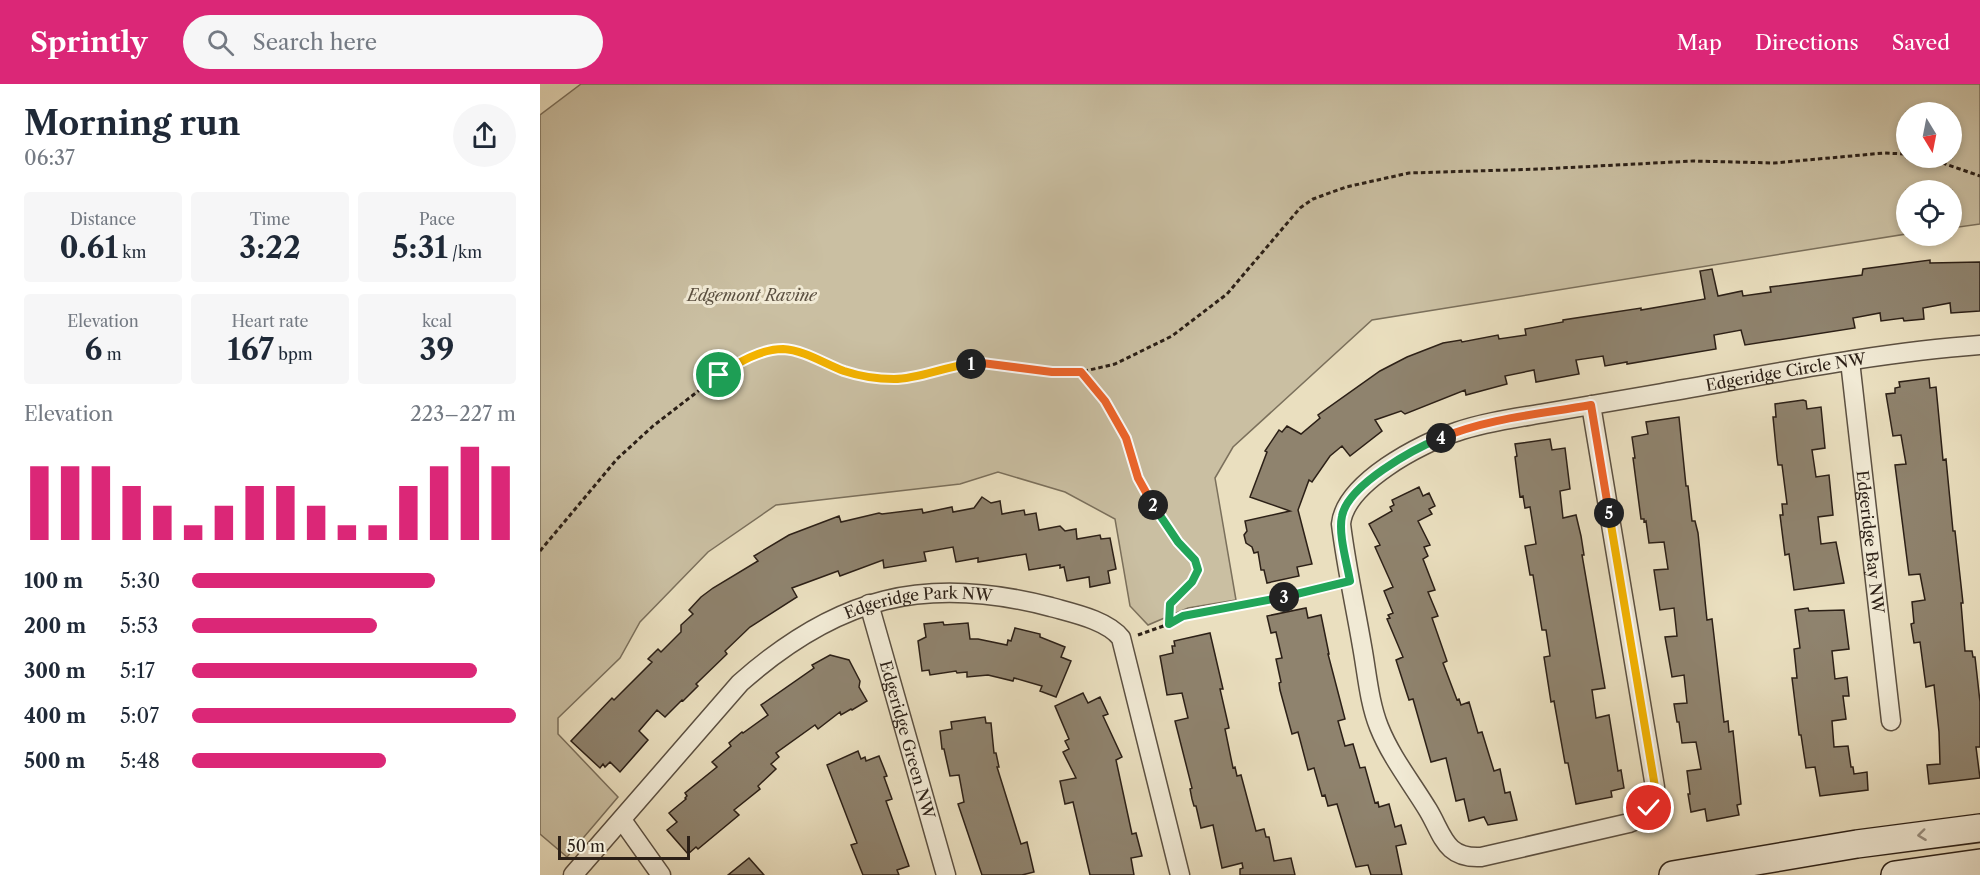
<!DOCTYPE html>
<html lang="en">
<head>
<meta charset="utf-8">
<style>
  :root { --surface:#fff; --page:#f6f6f7; --text:#1f2937; --muted:#747a83; --accent:#db2777 }
  body { margin:0; font-family:"Libre Caslon Text",serif; background:var(--page); color:var(--text); height:100vh; display:flex; flex-direction:column; font-size:22px; white-space:nowrap }
  * { box-sizing:border-box; margin:0 }
  p { font-size:20px; color:var(--muted) }
  .icon { flex:none; width:33px; height:33px; fill:none; stroke:currentColor; stroke-width:2; stroke-linecap:round; stroke-linejoin:round }
  .map { position:relative; flex:1; overflow:hidden }
  .panel { display:flex; flex-direction:column; background:var(--surface); width:540px }
  .panel>* { flex:none }
  .needle { width:39px; rotate:170deg }
  .tools { position:absolute; left:1356px; top:18px; display:grid; gap:12px }
  .tools a { display:grid; place-items:center; width:66px; height:66px; border-radius:50%; background:var(--surface); box-shadow:0 3px 9px #0003; font-size:30px }
  .scale { position:absolute; left:18px; bottom:15px; width:132px; box-sizing:border-box; padding-left:6px; border:3px solid #2c2017; border-top:0; font-size:16px; line-height:21px; white-space:nowrap; color:#2c2017; -webkit-text-stroke:4px #f1ead5; paint-order:stroke }
  .pin { position:absolute; display:grid; place-items:center; width:51px; height:51px; color:#fff; margin:-26px; border:3px solid #fff; border-radius:50%; box-shadow:0 2px 6px #0007 }
  .km { position:absolute; width:30px; height:30px; margin:-15px; border-radius:50%; background:#222; color:#fff; font-size:16px; line-height:30px; text-align:center }
  .round { display:grid; place-items:center; flex:none; width:63px; height:63px; border-radius:32px; background:var(--page) }
  .overview { display:flex; align-items:center; justify-content:space-between; height:102px; padding:0 24px }
  h1 { font-size:33px; font-weight:700; line-height:45px }
  .stats { display:grid; grid-template-columns:repeat(3,1fr); gap:9px; height:102px; padding:6px 24px }
  .stats div { display:grid; align-content:center; border-radius:6px; background:var(--page); text-align:center }
  .stats b { font-size:30px; font-weight:700 }
  .stats small { font-size:16px; font-weight:400 }
  .stats p { font-size:16px }
  .chart { height:168px; padding:12px 24px }
  .chart p { display:flex; justify-content:space-between }
  .chart svg { width:100%; height:108px; margin-top:6px; stroke:var(--accent); stroke-width:6 }
  ul { padding:0 24px; list-style:none; font-size:20px }
  li { display:grid; grid-template-columns:96px 72px 1fr; align-items:center; height:45px }
  li i { height:15px; border-radius:8px; background:var(--accent) }
  header { display:flex; align-items:center; gap:36px; box-sizing:border-box; height:84px; padding:0 30px; background:var(--accent); color:#fff }
  header strong { font-size:28px }
  nav { display:flex; gap:33px; margin-inline-start:auto; font-size:21px }
  .search { width:420px; height:54px; background:var(--page); display:flex; align-items:center; gap:15px; box-sizing:border-box; padding:0 21px; border-radius:33px; color:var(--muted); font-size:22px }
  main { display:flex; flex:1; min-height:0 }
  .map>svg:first-child { display:block }
  .green { fill:#cabfa2; stroke:#7b705c; stroke-width:1.5; fill-rule:evenodd }
  .building { fill:#8f836e; stroke:#2c2017; stroke-width:1.5 }
  .lines { fill:none; stroke-linecap:round; stroke-linejoin:round }
  .minor-casing { stroke:#5c5041; stroke-width:21 }
  .secondary-casing { stroke:#2c2017; stroke-width:30 }
  .path { stroke:#2c2017; stroke-width:3; stroke-dasharray:4.5 3; stroke-linecap:butt }
  .minor { stroke:#f1ead5; stroke-width:18 }
  .secondary { stroke:#f1ead5; stroke-width:27 }
  .oneway { stroke:#988f80 }
  .split-1-casing { stroke:#fff; stroke-width:12 }
  .split-2-casing { stroke:#fff; stroke-width:12 }
  .split-3-casing { stroke:#fff; stroke-width:12 }
  .split-4-casing { stroke:#fff; stroke-width:12 }
  .split-5-casing { stroke:#fff; stroke-width:12 }
  .split-6-casing { stroke:#fff; stroke-width:12 }
  .split-1 { stroke:#f5b400; stroke-width:8 }
  .split-2 { stroke:#f0652b; stroke-width:8 }
  .split-3 { stroke:#22a559; stroke-width:8 }
  .split-4 { stroke:#22a559; stroke-width:8 }
  .split-5 { stroke:#f0652b; stroke-width:8 }
  .split-6 { stroke:#f5b400; stroke-width:8 }
  .labels { text-anchor:middle; stroke-width:6; stroke-linejoin:round; paint-order:stroke }
  .park-label { font-size:16px; font-style:italic; fill:#5b5041; stroke:#f1ead5 }
  .street-label { font-size:16px; fill:#2c2017; stroke:#f1ead5 }
</style>
</head>
<body>
<header>
<strong>Sprintly</strong>
<div class="search"><svg class="icon" aria-label="search" viewBox="0 0 24 24"><circle cx="10" cy="10" r="6"/><path d="M15 15l6 6"/></svg>Search here</div>
<nav><a>Map</a><a>Directions</a><a>Saved</a></nav>
</header>
<main>
<section class="panel">
<div class="overview"><div><h1>Morning run</h1><p>06:37</p></div><a class="round"><svg class="icon" aria-label="share" viewBox="0 0 24 24"><path d="M12 15V3M7 8l5-5 5 5M5 13v7h14v-7"/></svg></a></div>
<div class="stats">
<div><p>Distance</p><b>0.61<small> km</small></b></div>
<div><p>Time</p><b>3:22</b></div>
<div><p>Pace</p><b>5:31<small> /km</small></b></div>
</div>
<div class="stats">
<div><p>Elevation</p><b>6<small> m</small></b></div>
<div><p>Heart rate</p><b>167<small> bpm</small></b></div>
<div><p>kcal</p><b>39</b></div>
</div>
<div class="chart"><p><span>Elevation</span>223–227 m</p>
<svg viewBox="0 0 160 44" preserveAspectRatio="none"><path d="M5 44V14M15 44V14M25 44V14M35 44V22M45 44V30M55 44V38M65 44V30M75 44V22M85 44V22M95 44V30M105 44V38M115 44V38M125 44V22M135 44V14M145 44V6M155 44V14"/></svg>
</div>
<ul>
<li><b>100 m</b>5:30<i style="width:75%"></i></li>
<li><b>200 m</b>5:53<i style="width:57%"></i></li>
<li><b>300 m</b>5:17<i style="width:88%"></i></li>
<li><b>400 m</b>5:07<i style="width:100%"></i></li>
<li><b>500 m</b>5:48<i style="width:60%"></i></li>
</ul>
</section>
<div class="map">
<svg width="1440" height="791" viewBox="0 0 1440 791">
  <rect width="100%" height="100%" fill="#eadfbf"/>
  <filter id="stains"><feTurbulence type="fractalNoise" baseFrequency=".00333" numOctaves="4"/><feColorMatrix values="0 0 0 0 .2 0 0 0 0 .09 0 0 0 0 .02 0 0 0 .5 -.17"/></filter>
  <radialGradient id="worn" r=".72"><stop offset=".6" stop-color="#630" stop-opacity="0"/><stop offset="1" stop-color="#630" stop-opacity=".3"/></radialGradient>
  <path class="green" d="M 41,0 L 1440,0 L 1440,140 L 1412,144 L 1412,106 L 1366,106 L 1366,150 L 832,236 L 693,363 L 675,394 L 696,516 L 648,524 L 608,541 L 590,522 L 575,435 L 525,408 L 458,388 L 420,400 L 236,421 L 168,468 L 100,538 L 80,574 L 18,634 L 18,650 L 78,713 L 27,773 L 0,750 L 0,31 ZM 1366,28 L 1412,28 L 1412,74 L 1366,74 Z"/>
  <path class="building" d="M 1390,176 L 1390,179 L 1440,178 L 1440,227 L 1411,229 L 1410,219 L 1383,224 L 1384,235 L 1364,237 L 1363,234 L 1341,237 L 1340,229 L 1313,234 L 1315,244 L 1205,261 L 1201,246 L 1174,251 L 1176,265 L 1087,280 L 1087,278 L 1065,282 L 1063,272 L 1036,276 L 1039,290 L 996,298 L 994,286 L 965,292 L 967,300 L 926,311 L 925,306 L 865,330 L 861,327 L 835,336 L 842,347 L 810,372 L 802,362 L 790,372 L 772,398 L 769,396 L 758,426 L 772,480 L 757,483 L 759,492 L 727,499 L 724,486 L 721,486 L 718,468 L 714,469 L 712,463 L 706,459 L 704,451 L 707,447 L 705,437 L 750,427 L 710,413 L 727,368 L 725,367 L 739,346 L 742,348 L 747,342 L 761,350 L 780,334 L 778,331 L 840,287 L 867,273 L 903,259 L 921,256 L 922,258 L 958,251 L 959,255 L 986,251 L 985,245 L 1023,238 L 1023,236 L 1101,224 L 1101,226 L 1165,215 L 1160,187 L 1172,185 L 1178,212 L 1202,207 L 1203,212 L 1231,208 L 1230,203 L 1322,191 L 1323,185 Z
    M 1389,294 L 1390,304 L 1396,303 L 1403,376 L 1406,375 L 1413,447 L 1415,447 L 1423,519 L 1421,519 L 1425,567 L 1432,567 L 1433,573 L 1435,573 L 1440,618 L 1440,663 L 1436,663 L 1440,694 L 1389,700 L 1387,681 L 1400,680 L 1399,648 L 1394,601 L 1386,603 L 1380,558 L 1374,559 L 1371,540 L 1374,539 L 1372,518 L 1385,516 L 1380,490 L 1369,491 L 1355,381 L 1366,380 L 1361,351 L 1353,352 L 1346,310 L 1355,309 L 1355,304 L 1360,303 L 1359,298 Z
    M 1263,316 L 1266,317 L 1267,325 L 1281,323 L 1285,364 L 1272,366 L 1276,393 L 1289,391 L 1293,431 L 1278,433 L 1281,460 L 1296,458 L 1304,499 L 1254,506 L 1249,470 L 1245,471 L 1240,431 L 1243,431 L 1242,420 L 1247,420 L 1242,381 L 1238,381 L 1237,374 L 1233,333 L 1236,333 L 1235,320 Z
    M 1139,333 L 1146,402 L 1148,402 L 1152,437 L 1155,437 L 1158,449 L 1167,536 L 1172,535 L 1184,638 L 1188,637 L 1189,648 L 1193,647 L 1201,720 L 1197,721 L 1199,731 L 1167,737 L 1165,725 L 1151,728 L 1148,710 L 1150,710 L 1147,687 L 1161,685 L 1156,658 L 1142,659 L 1139,638 L 1137,638 L 1134,620 L 1147,619 L 1144,591 L 1132,593 L 1125,553 L 1137,552 L 1134,524 L 1120,526 L 1114,486 L 1128,485 L 1124,458 L 1109,459 L 1106,437 L 1104,438 L 1104,435 L 1101,435 L 1093,374 L 1095,374 L 1092,353 L 1108,350 L 1106,338 Z
    M 1010,355 L 1012,366 L 1025,364 L 1030,405 L 1020,407 L 1023,434 L 1036,431 L 1041,452 L 1044,471 L 1042,471 L 1065,604 L 1052,606 L 1056,634 L 1069,631 L 1078,687 L 1081,686 L 1084,704 L 1071,707 L 1072,713 L 1036,720 L 1028,679 L 1025,679 L 1014,617 L 1011,618 L 1004,573 L 1010,572 L 1006,546 L 1002,546 L 993,491 L 990,491 L 985,462 L 996,460 L 990,423 L 985,424 L 983,412 L 980,413 L 975,373 L 977,372 L 975,360 Z
    M 879,403 L 883,412 L 889,409 L 895,422 L 889,425 L 892,430 L 878,437 L 890,461 L 884,463 L 888,472 L 883,475 L 895,506 L 888,508 L 898,532 L 892,534 L 907,577 L 903,579 L 917,616 L 919,615 L 921,621 L 929,618 L 938,649 L 942,648 L 954,687 L 960,685 L 965,709 L 970,708 L 977,736 L 948,741 L 944,733 L 929,737 L 924,715 L 916,717 L 906,674 L 891,678 L 873,615 L 869,616 L 856,576 L 863,573 L 847,535 L 850,534 L 848,531 L 853,529 L 844,507 L 853,503 L 835,463 L 840,461 L 829,440 L 852,427 L 850,423 L 854,421 L 852,416 Z
    M 442,413 L 451,419 L 460,417 L 462,430 L 484,426 L 485,431 L 496,429 L 499,446 L 520,442 L 525,447 L 536,445 L 537,455 L 560,451 L 561,455 L 570,454 L 576,485 L 568,487 L 570,499 L 550,503 L 549,493 L 527,497 L 524,483 L 520,484 L 520,481 L 489,486 L 486,470 L 438,478 L 438,474 L 416,478 L 413,463 L 384,468 L 386,477 L 344,484 L 343,476 L 300,492 L 298,487 L 252,504 L 257,513 L 210,543 L 185,567 L 187,570 L 156,600 L 158,602 L 143,617 L 142,616 L 125,633 L 117,626 L 99,647 L 108,656 L 80,688 L 70,678 L 65,683 L 63,680 L 60,684 L 31,657 L 72,614 L 74,616 L 112,578 L 108,575 L 118,565 L 121,568 L 141,548 L 141,541 L 153,530 L 149,526 L 161,513 L 173,504 L 218,477 L 214,472 L 249,451 L 299,432 L 301,438 L 339,429 L 342,430 L 382,425 L 383,429 L 412,423 L 413,428 L 434,424 Z
    M 766,524 L 768,534 L 781,531 L 789,570 L 788,570 L 805,635 L 798,637 L 805,662 L 813,660 L 820,684 L 825,683 L 835,719 L 838,718 L 839,723 L 849,720 L 855,743 L 861,741 L 866,760 L 856,762 L 862,791 L 831,791 L 828,781 L 816,783 L 797,720 L 788,722 L 785,711 L 782,712 L 774,684 L 768,686 L 758,648 L 752,650 L 740,606 L 739,599 L 741,598 L 736,575 L 742,574 L 736,548 L 731,549 L 727,532 Z
    M 1268,524 L 1269,527 L 1304,526 L 1309,565 L 1292,567 L 1295,595 L 1307,593 L 1309,612 L 1303,612 L 1306,635 L 1292,637 L 1294,663 L 1308,662 L 1311,683 L 1313,683 L 1314,690 L 1327,688 L 1328,706 L 1280,712 L 1275,683 L 1266,684 L 1261,651 L 1259,651 L 1252,594 L 1257,594 L 1254,565 L 1260,564 L 1255,526 Z
    M 403,538 L 404,541 L 428,539 L 430,555 L 438,555 L 467,561 L 468,556 L 471,557 L 475,544 L 500,550 L 500,553 L 525,563 L 521,573 L 531,577 L 516,613 L 500,607 L 502,602 L 474,594 L 473,597 L 448,591 L 427,593 L 427,588 L 417,589 L 416,587 L 390,591 L 389,586 L 382,587 L 378,557 L 386,553 L 384,540 Z
    M 670,549 L 683,605 L 680,605 L 689,644 L 685,645 L 693,684 L 695,683 L 697,692 L 701,691 L 716,747 L 724,745 L 726,753 L 729,753 L 734,777 L 751,774 L 755,791 L 700,791 L 700,785 L 703,784 L 702,779 L 682,784 L 673,741 L 661,744 L 656,722 L 654,722 L 652,715 L 650,705 L 652,704 L 635,637 L 648,634 L 642,609 L 627,611 L 620,572 L 633,569 L 632,562 L 635,562 L 634,557 Z
    M 290,571 L 309,576 L 320,597 L 319,603 L 327,617 L 312,626 L 311,625 L 301,631 L 300,628 L 278,645 L 275,641 L 236,669 L 239,673 L 231,680 L 236,685 L 218,702 L 220,705 L 194,726 L 199,731 L 158,765 L 156,763 L 148,770 L 127,746 L 137,738 L 129,729 L 146,715 L 145,714 L 147,712 L 145,709 L 177,683 L 172,678 L 191,662 L 189,659 L 202,648 L 203,649 L 228,631 L 221,621 L 274,584 L 272,581 Z
    M 543,609 L 548,619 L 560,613 L 568,630 L 563,632 L 582,673 L 576,676 L 592,750 L 596,749 L 602,772 L 591,774 L 594,791 L 550,791 L 533,718 L 525,720 L 520,697 L 536,694 L 523,668 L 529,665 L 525,657 L 529,655 L 515,622 Z
    M 445,633 L 446,639 L 451,639 L 454,669 L 456,669 L 459,683 L 457,683 L 481,760 L 487,758 L 494,788 L 482,791 L 442,791 L 418,720 L 424,718 L 419,691 L 410,692 L 404,665 L 402,665 L 400,647 L 412,645 L 411,638 Z
    M 318,667 L 321,675 L 325,673 L 326,677 L 339,672 L 347,692 L 344,693 L 352,715 L 346,717 L 369,782 L 357,786 L 359,791 L 323,791 L 311,761 L 317,759 L 287,681 Z
    M 209,774 L 224,791 L 188,791 Z"/>
  <g class="lines">
    <defs>
      <g id="minor">
        <path id="s1" d="M 1310,277 L 1351,637"/>
        <path id="s2" d="M 1051,321 L 1115,703 C 1113,721 1106,733 1089,739 L 941,773 C 905,775 903,751 888,726 C 871,698 851,673 839,643 C 829,618 827,589 822,562 C 815,521 806,481 801,440 C 805,399 881,359 916,348 C 945,338 976,334 1005,329 C 1044,322 1083,316 1122,309 C 1227,291 1333,269 1440,261"/>
        <path id="s3" d="M 329,520 L 406,791"/>
        <path d="M 82,736 L 121,791"/>
        <path id="s4" d="M 33,791 L 200,599 C 297,513 385,490 511,523 C 532,529 567,536 581,554 L 640,791"/>
      </g>
      <path id="secondary" d="M 1133,791 L 1317,760 L 1440,744
        M 1355,791 L 1440,779"/>
    </defs>
    <use href="#minor" class="minor-casing"/>
    <use href="#secondary" class="secondary-casing"/>
    <path class="path" d="M 1388,74 L 1440,92
      M 541,288 L 565,317 L 586,354 L 598,394 L 615,425 L 638,458 L 655,476 L 658,486 L 652,498 L 631,520 L 629,540
      M 0,467 L 77,375 L 113,342 L 179,291 L 201,277 L 224,268 L 244,265 L 270,273 L 305,288 L 333,293 L 356,295 L 419,281 L 442,279 L 512,288 L 541,288 L 575,280 L 632,252 L 687,210 L 760,124 L 773,115 L 806,103 L 869,89 L 1001,85 L 1153,77 L 1234,79 L 1344,69 L 1366,70
      M 598,551 L 629,540 L 643,532 L 725,518 L 794,501"/>
    <use href="#minor" class="minor"/>
    <use href="#secondary" class="secondary"/>
  </g>
  <defs><path id="oneway-chevron" d="M-2-3.5L2.5 0L-2 3.5" fill="none" stroke-width="1.6" stroke-linecap="round" stroke-linejoin="round" transform="scale(1.5)"/></defs>
  <use class="oneway" href="#oneway-chevron" transform="translate(1382 751) rotate(173)"/>
  <g class="lines">
    <defs>
      <path id="split-1" d="M 179,291 C 198,279 220,265 243,265 C 264,266 285,280 304,287 C 319,292 337,295 354,295 C 380,295 405,282 431,280"/>
      <path id="split-2" d="M 431,280 L 442,279 L 512,288 L 541,288 L 565,317 L 586,354 L 598,394 L 613,421"/>
      <path id="split-3" d="M 613,421 L 638,458 L 655,476 L 658,486 L 652,498 L 630,520 L 629,540 L 643,532 L 744,513"/>
      <path id="split-4" d="M 744,513 L 810,497 C 807,479 798,450 802,432 C 808,401 873,365 901,354"/>
      <path id="split-5" d="M 901,354 C 948,334 1001,330 1051,321 L 1069,429"/>
      <path id="split-6" d="M 1069,429 L 1115,703 L 1114,714 L 1109,724"/>
    </defs>
    <use href="#split-1" class="split-1-casing"/>
    <use href="#split-2" class="split-2-casing"/>
    <use href="#split-3" class="split-3-casing"/>
    <use href="#split-4" class="split-4-casing"/>
    <use href="#split-5" class="split-5-casing"/>
    <use href="#split-6" class="split-6-casing"/>
    <use href="#split-1" class="split-1"/>
    <use href="#split-2" class="split-2"/>
    <use href="#split-3" class="split-3"/>
    <use href="#split-4" class="split-4"/>
    <use href="#split-5" class="split-5"/>
    <use href="#split-6" class="split-6"/>
  </g>
  <g class="labels">
    <g class="park-label">
      <text x="212" y="217">Edgemont Ravine</text>
    </g>
    <g class="street-label">
      <text dy="6" stroke="none"><textPath href="#s2" startOffset="1455">Edgeridge Circle NW</textPath></text>
      <text dy="6" stroke="none"><textPath href="#s1" startOffset="182">Edgeridge Bay NW</textPath></text>
      <text dy="6" stroke="none"><textPath href="#s4" startOffset="456">Edgeridge Park NW</textPath></text>
      <text dy="6" stroke="none"><textPath href="#s3" startOffset="141">Edgeridge Green NW</textPath></text>
    </g>
  </g>
  <rect width="100%" height="100%" filter="url(#stains)"/>
  <rect width="100%" height="100%" fill="url(#worn)"/>
</svg>
<div class="tools">
<a><svg class="needle" viewBox="-14 -14 28 28"><path d="M0-13l5 13h-10z" fill="#e53935"/><path d="M0 13l5-13h-10z" fill="#747a83"/></svg></a>
<a><svg class="icon" aria-label="locate" viewBox="0 0 24 24"><circle cx="12" cy="12" r="6"/><path d="M12 2v4M12 18v4M2 12h4M18 12h4"/></svg></a>
</div>
<div class="scale">50 m</div>
<div class="pin" style="left:179px;top:291px;background:#1e9e55"><svg class="icon" aria-label="arrive" viewBox="0 0 24 24"><path d="M6 21V4h12l-3 4 3 4H6"/></svg></div>
<div class="pin" style="left:1109px;top:724px;background:#d93025"><svg class="icon" aria-label="check" viewBox="0 0 24 24"><path d="M5 12l5 5 9-10"/></svg></div>
<b class="km" style="left:431px;top:280px">1</b>
<b class="km" style="left:613px;top:421px">2</b>
<b class="km" style="left:744px;top:513px">3</b>
<b class="km" style="left:901px;top:354px">4</b>
<b class="km" style="left:1069px;top:429px">5</b>
</div>
</main>
</body>
</html>
